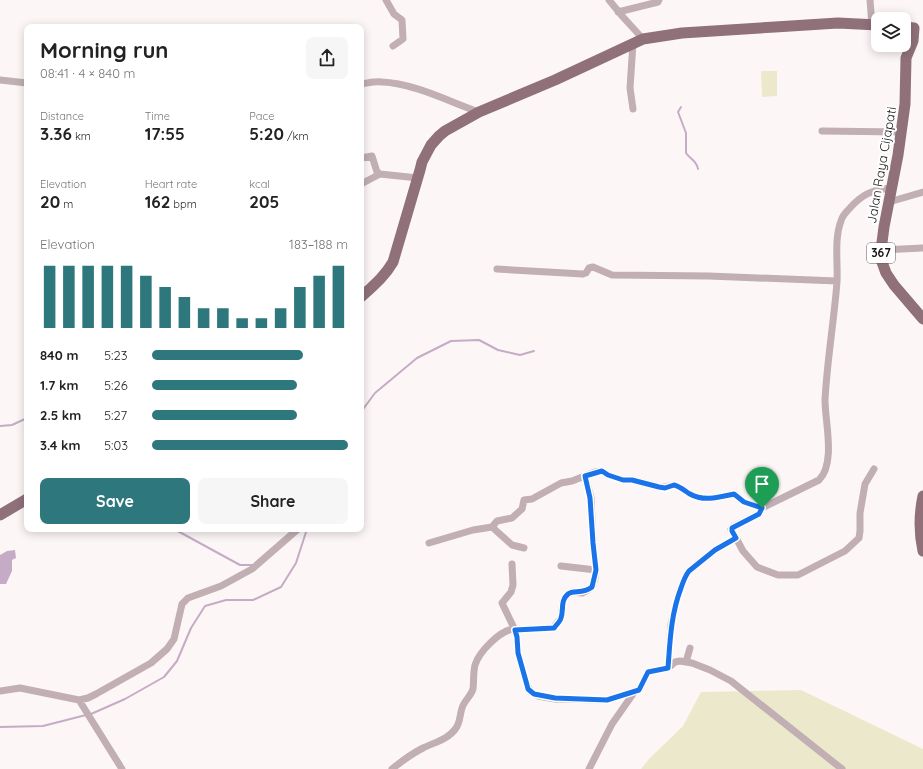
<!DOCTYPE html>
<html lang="en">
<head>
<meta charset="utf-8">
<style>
  :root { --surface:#fff; --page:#f6f6f6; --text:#222; --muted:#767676; --accent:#2e777d }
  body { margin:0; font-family:Quicksand,sans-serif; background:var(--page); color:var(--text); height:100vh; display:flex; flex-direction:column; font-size:15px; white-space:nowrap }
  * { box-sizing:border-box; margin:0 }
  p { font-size:13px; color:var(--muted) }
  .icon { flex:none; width:22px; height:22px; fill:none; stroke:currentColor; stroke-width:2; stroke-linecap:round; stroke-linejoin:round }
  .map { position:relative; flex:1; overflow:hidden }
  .sheet { position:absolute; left:24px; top:24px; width:340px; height:508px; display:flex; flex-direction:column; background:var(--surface); border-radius:8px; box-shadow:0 2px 10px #0003 }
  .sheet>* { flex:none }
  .fabs { position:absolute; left:871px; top:12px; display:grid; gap:8px }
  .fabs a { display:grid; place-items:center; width:40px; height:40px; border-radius:8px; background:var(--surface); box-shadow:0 2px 10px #0003; font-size:20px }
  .pin { position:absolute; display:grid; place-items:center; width:34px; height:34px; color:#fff; margin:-41px -17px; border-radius:50% 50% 50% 0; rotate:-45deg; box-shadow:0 0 4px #0007 }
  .pin .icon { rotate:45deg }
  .round { display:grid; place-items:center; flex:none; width:42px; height:42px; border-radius:8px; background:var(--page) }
  .head { display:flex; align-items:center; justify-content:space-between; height:68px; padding:0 16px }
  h1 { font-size:22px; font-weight:700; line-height:30px }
  .figures { display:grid; grid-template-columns:repeat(3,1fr); gap:6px; height:68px; padding:4px 16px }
  .figures div { display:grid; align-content:center }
  .figures b { font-size:17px; font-weight:700 }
  .figures small { font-size:11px; font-weight:400 }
  .figures p { font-size:11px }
  .chart { height:112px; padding:8px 16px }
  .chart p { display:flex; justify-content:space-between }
  .chart svg { width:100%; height:72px; margin-top:4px; stroke:var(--accent); stroke-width:6 }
  .cta { display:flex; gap:8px; margin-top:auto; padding:8px 16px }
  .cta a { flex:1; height:46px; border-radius:8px; background:var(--accent); color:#fff; font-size:16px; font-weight:700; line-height:46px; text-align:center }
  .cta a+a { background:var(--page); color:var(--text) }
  ul { padding:0 16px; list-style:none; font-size:13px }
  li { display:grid; grid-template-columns:64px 48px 1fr; align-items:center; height:30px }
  li i { height:10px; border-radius:5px; background:var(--accent) }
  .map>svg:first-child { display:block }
  .green { fill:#ece8cb }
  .water { fill:#c6abc6 }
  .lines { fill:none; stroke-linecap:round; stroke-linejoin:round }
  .stream { stroke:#c6abc6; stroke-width:2 }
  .street { stroke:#c1afb3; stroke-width:7 }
  .primary { stroke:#90717a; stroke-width:11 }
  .route-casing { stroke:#fff; stroke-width:8 }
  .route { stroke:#1a73e8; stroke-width:5 }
  .labels { text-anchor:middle; stroke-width:4; stroke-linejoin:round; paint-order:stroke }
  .shield { fill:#fff; stroke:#5c5b5b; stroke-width:1 }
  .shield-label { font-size:12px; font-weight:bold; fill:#161515 }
  .street-label { font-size:13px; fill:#161515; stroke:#fff }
</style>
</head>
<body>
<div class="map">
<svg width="923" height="769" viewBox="0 0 923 769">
  <rect width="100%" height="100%" fill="#fcf7f6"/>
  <path class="green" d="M 761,71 L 777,71 L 777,96 L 762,97 Z
    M 801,690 L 923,749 L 923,769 L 641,769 L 649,759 L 683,726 L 701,692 Z"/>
  <path class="water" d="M 15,550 L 16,558 L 12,560 L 12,571 L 6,584 L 0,584 L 0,555 L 7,551 Z"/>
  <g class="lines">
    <path class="stream" d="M 681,107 L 678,112 L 686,133 L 686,153 C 690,159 697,161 698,169
      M 361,412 L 375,393 L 417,358 L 451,341 L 479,340 L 498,350 L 520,355 L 534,351
      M 0,426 L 12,425 L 27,418
      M 174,529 L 240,565 L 253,565
      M 91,714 L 125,699 L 164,677 L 177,661 L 191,628 L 205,606 L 226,600 L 253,600 L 281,587 L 296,563 L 307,529
      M 0,727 L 43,726 L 86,715"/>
    <path class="street" d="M 386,0 L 394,14 L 402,20 L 403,39 L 393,46
      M 609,0 L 623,17 L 643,39
      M 870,0 L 872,25
      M 618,12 L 658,2 L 659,0
      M 0,80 L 27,83
      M 361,84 C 368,83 376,81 382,82 C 413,83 450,102 479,112
      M 633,109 L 630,88 L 633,43
      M 822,131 L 901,132
      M 361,158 L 372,156 L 377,172 L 380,174 L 418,178
      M 361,184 L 380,174
      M 889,202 L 923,192
      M 881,250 L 923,248
      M 497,269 L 583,274 L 586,273 L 589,268 L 593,267 L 612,275 L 709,276 L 837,281
      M 492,527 L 512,545 L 524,548
      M 736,538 L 743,551 L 757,567 L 778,575 L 798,575 L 845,551 L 859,538 L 860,531 L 860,513 L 865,484 L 874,469
      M 429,543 L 473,530 L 492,527 L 497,521 L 512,518 L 522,509 L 524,500 L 532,499 L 561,483 L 572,481 L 595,472 L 602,471 L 608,475 L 623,480 L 632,480 L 659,487 L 665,487 L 674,485 C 681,487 685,491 690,494 C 704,502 720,497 734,494 L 744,502 L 762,508
      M 512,564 L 513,585 L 511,592 L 502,603 L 515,630 L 517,637 L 518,653 L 527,685 L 531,692 L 538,696 L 555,699 L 607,700 L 635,691
      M 561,566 L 596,570
      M 515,630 L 553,628 L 561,618 L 563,601 L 568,594 L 572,592 L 582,593 L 588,590 L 593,585 L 595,578 L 596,570 L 593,543 L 591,498 L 585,476
      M 686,662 L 690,648
      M 668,668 L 675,662 L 680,661 L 692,663 L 710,670 L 731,681 L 842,769
      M 0,691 L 20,688 L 79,700 L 122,769
      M 79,700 L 88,698 L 96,694 L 151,663 L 167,649 L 174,639 L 182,604 L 188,598 L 221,586 L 252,569 L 298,529
      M 392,769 C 402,761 411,754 423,748 C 433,743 449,739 456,728 C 460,723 460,714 462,708 C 464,701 471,696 473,689 C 474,682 473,673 475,665 C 479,652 500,630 514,629
      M 589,769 L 612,724 L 635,691 L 639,690 L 648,672 L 668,668 L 671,624 L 679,592 L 686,575 L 689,571 L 715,550 L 736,538 L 731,529 L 733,527 L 759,514 L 762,508 L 819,480 C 836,463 825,422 825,400 C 827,361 834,321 837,282 C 838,263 834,239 841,221 C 842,217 846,212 849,209 C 862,194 872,190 891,188"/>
    <path class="primary" d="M 904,27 L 914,28 L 913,41 L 906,58 L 905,104 L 898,155 L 884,227 L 881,250 L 882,262 L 886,273 L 894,285 L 923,319
      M 361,297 C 373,286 385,276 393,262 L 420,170 L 422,162 L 431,145 L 439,136 L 445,131 L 479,112 L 555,80 L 643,39 L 682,33 L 775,27 L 838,23 L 878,25
      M 923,496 C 919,515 919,533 923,551
      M 0,515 L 27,499"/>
  </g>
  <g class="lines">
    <defs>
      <path id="route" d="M 602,471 L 608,475 L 623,480 L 632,480 L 659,487 L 665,488 L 674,485 C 681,487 685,491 690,494 C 704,502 720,497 734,494 L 744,502 L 762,508 L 759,514 L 732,528 L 732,531 L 736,538 L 715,550 L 689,571 C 685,576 683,582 681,588 C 671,614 670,641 668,668 L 648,672 L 639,690 L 607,700 L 555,698 L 534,694 L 528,689 L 527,685 L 518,653 L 517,637 L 515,630 L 554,628 C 556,625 560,622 561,618 C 564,609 560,601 568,594 C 574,589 582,595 592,587 L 596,570 L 593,543 L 590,498 L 585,476 Z"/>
    </defs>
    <use href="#route" class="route-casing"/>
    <use href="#route" class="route"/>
  </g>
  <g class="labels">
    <rect class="shield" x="867" y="243" width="28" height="20" rx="3"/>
    <g class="shield-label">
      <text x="881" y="257">367</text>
    </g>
    <g class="street-label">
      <text transform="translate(881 165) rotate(-80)" y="5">Jalan Raya Cijapati</text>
    </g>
  </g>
</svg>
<div class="fabs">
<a><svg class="icon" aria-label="layers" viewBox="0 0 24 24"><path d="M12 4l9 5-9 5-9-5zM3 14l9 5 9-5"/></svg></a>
</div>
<div class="pin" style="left:762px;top:508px;background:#1e9e55"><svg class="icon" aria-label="arrive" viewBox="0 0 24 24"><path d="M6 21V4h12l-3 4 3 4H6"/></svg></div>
<section class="sheet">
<div class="head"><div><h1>Morning run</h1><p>08:41 · 4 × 840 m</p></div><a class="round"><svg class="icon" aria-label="share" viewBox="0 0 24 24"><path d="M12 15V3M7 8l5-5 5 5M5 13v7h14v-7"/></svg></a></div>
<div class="figures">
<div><p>Distance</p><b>3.36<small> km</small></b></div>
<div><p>Time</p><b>17:55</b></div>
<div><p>Pace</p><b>5:20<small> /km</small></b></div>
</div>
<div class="figures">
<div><p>Elevation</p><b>20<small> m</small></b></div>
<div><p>Heart rate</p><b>162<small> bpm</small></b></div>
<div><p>kcal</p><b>205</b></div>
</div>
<div class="chart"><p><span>Elevation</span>183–188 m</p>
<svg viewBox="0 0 160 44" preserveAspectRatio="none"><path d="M5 44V6M15 44V6M25 44V6M35 44V6M45 44V6M55 44V12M65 44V19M75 44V25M85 44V32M95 44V32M105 44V38M115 44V38M125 44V32M135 44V19M145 44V12M155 44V6"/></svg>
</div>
<ul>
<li><b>840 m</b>5:23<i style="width:77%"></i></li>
<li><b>1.7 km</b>5:26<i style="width:74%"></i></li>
<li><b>2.5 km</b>5:27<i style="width:74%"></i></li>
<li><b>3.4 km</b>5:03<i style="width:100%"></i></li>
</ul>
<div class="cta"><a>Save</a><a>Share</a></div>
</section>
</div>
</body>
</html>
